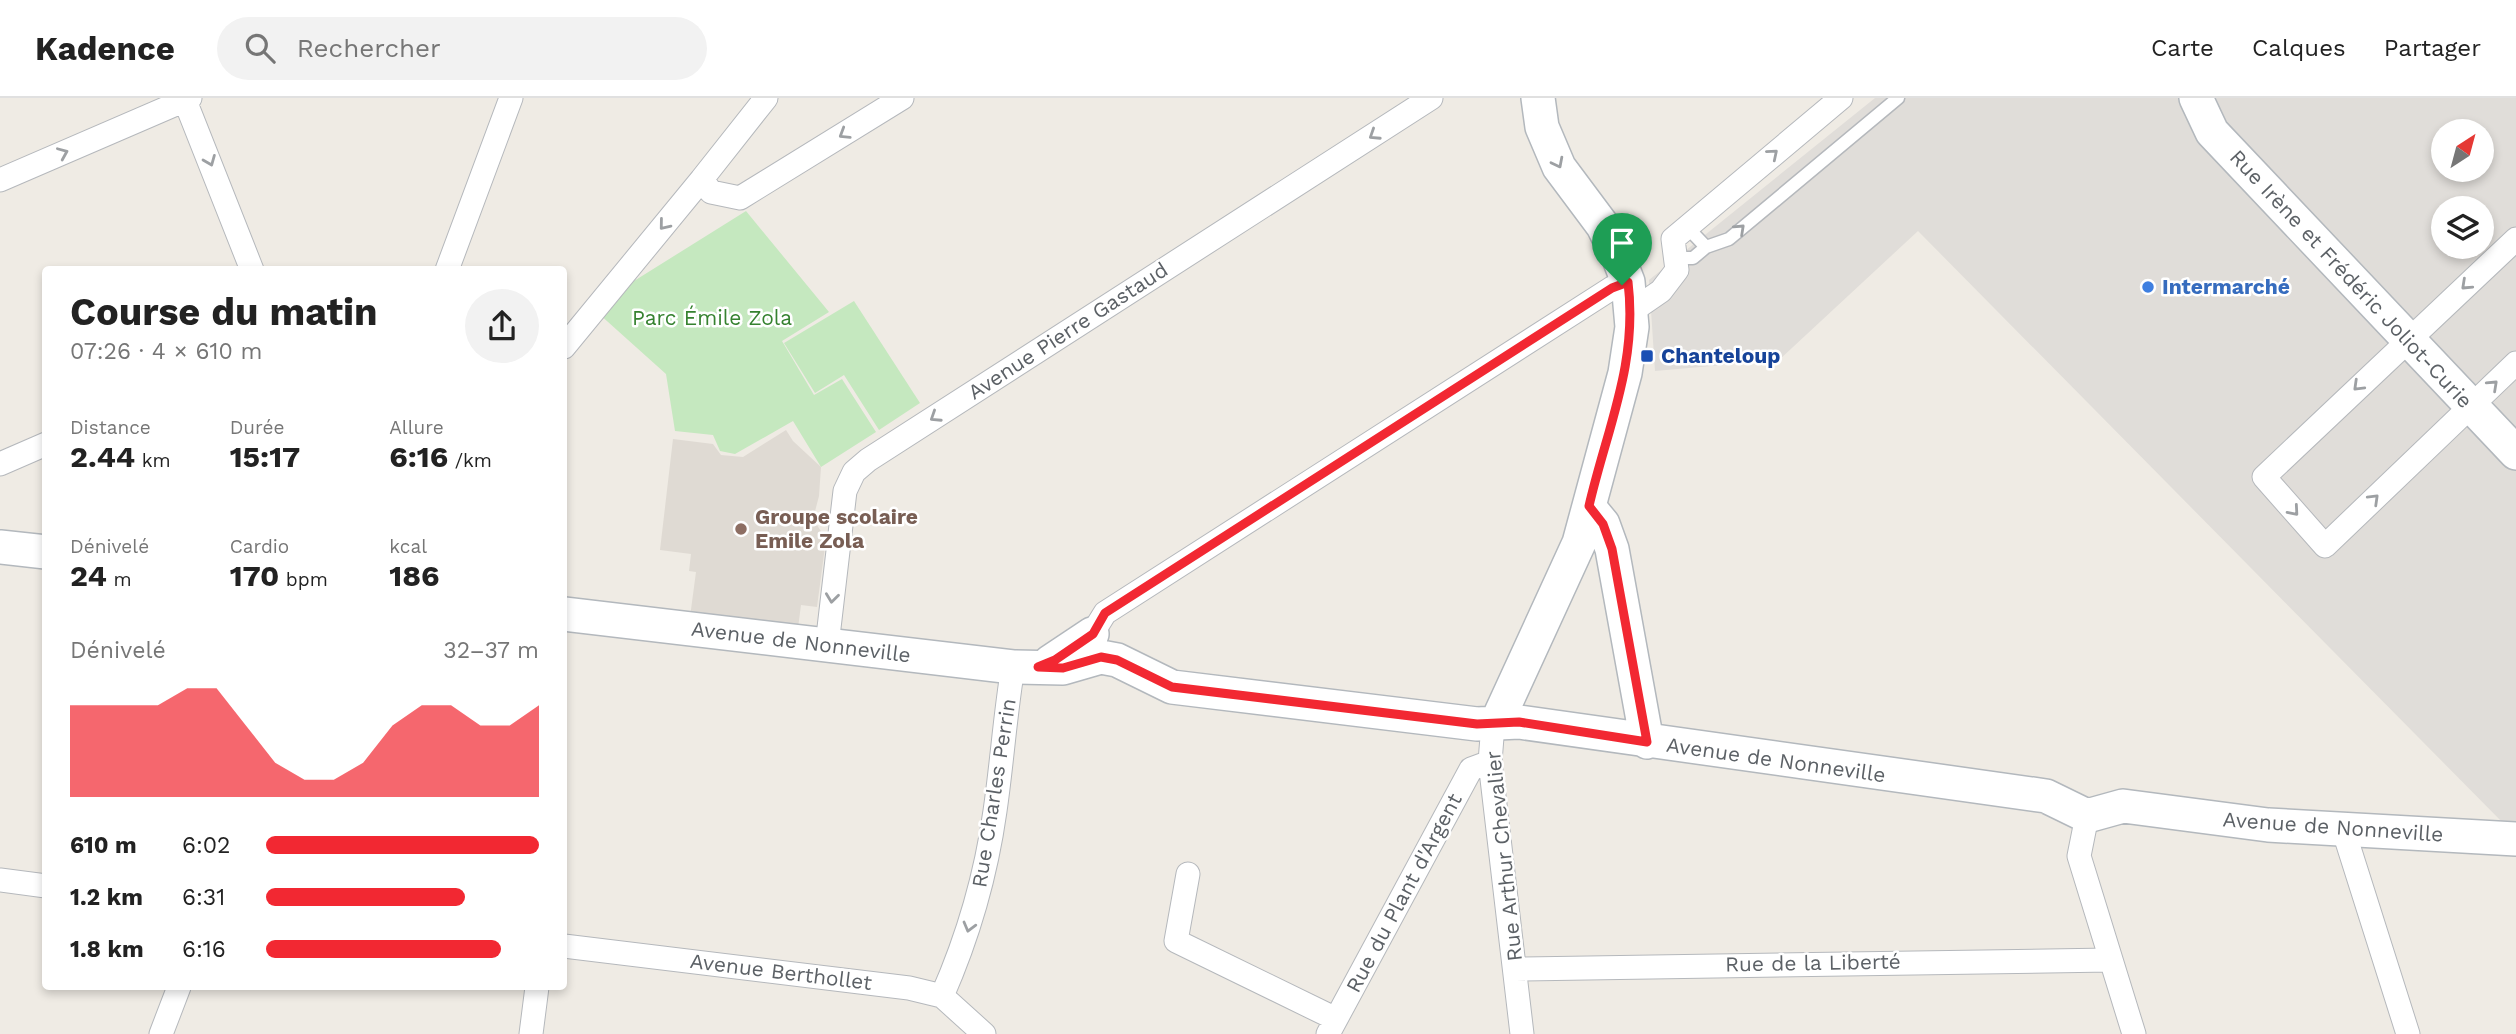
<!DOCTYPE html>
<html lang="fr">
<head>
<meta charset="utf-8">
<style>
  :root { --surface:#fff; --page:#f2f2f2; --text:#222; --muted:#767676; --line:#e0e0e0; --accent:#f22832 }
  body { margin:0; font-family:"Work Sans",sans-serif; background:var(--page); color:var(--text); height:100vh; display:flex; flex-direction:column; font-size:26px; white-space:nowrap }
  * { box-sizing:border-box; margin:0 }
  p { font-size:23px; color:var(--muted) }
  .icon { flex:none; width:38px; height:38px; fill:none; stroke:currentColor; stroke-width:2; stroke-linecap:round; stroke-linejoin:round }
  .map { position:relative; flex:1; overflow:hidden }
  .sheet { position:absolute; left:42px; top:168px; width:525px; height:724px; display:flex; flex-direction:column; background:var(--surface); border-radius:7px; box-shadow:0 4px 10px #0003 }
  .sheet>* { flex:none }
  .needle { width:46px; rotate:36deg }
  .buttons { position:absolute; left:2431px; top:21px; display:grid; gap:14px }
  .buttons a { display:grid; place-items:center; width:63px; height:63px; border-radius:50%; background:var(--surface); box-shadow:0 4px 10px #0003; font-size:35px }
  .pin { position:absolute; display:grid; place-items:center; width:60px; height:60px; color:#fff; margin:-72px -30px; border-radius:50% 50% 50% 0; rotate:-45deg; box-shadow:0 0 7px #0007 }
  .pin .icon { rotate:45deg }
  .round { display:grid; place-items:center; flex:none; width:74px; height:74px; border-radius:37px; background:var(--page) }
  .head { display:flex; align-items:center; justify-content:space-between; height:119px; padding:0 28px }
  h1 { font-size:38px; font-weight:700; line-height:52px }
  .metrics { display:grid; grid-template-columns:repeat(3,1fr); gap:10px; height:119px; padding:7px 28px }
  .metrics div { display:grid; align-content:center }
  .metrics b { font-size:30px; font-weight:700 }
  .metrics small { font-size:19px; font-weight:400 }
  .metrics p { font-size:19px }
  .chart { height:196px; padding:14px 28px }
  .chart p { display:flex; justify-content:space-between }
  .chart svg { width:100%; height:126px; margin-top:7px; fill:var(--accent); opacity:.7 }
  ul { padding:0 28px; list-style:none; font-size:23px }
  li { display:grid; grid-template-columns:112px 84px 1fr; align-items:center; height:52px }
  li i { height:18px; border-radius:9px; background:var(--accent) }
  header { display:flex; align-items:center; gap:42px; box-sizing:border-box; height:98px; padding:0 35px; background:var(--surface); border-bottom:2px solid var(--line) }
  header strong { font-size:33px }
  nav { display:flex; gap:38px; margin-inline-start:auto; font-size:24px }
  .search { width:490px; height:63px; background:var(--page); display:flex; align-items:center; gap:18px; box-sizing:border-box; padding:0 24px; border-radius:38px; color:var(--muted); font-size:26px }
  .map>svg:first-child { display:block }
  .industrial { fill:#e0ddd9; fill-rule:evenodd }
  .education { fill:#dfdad3 }
  .green { fill:#c5e8bf }
  .lines { fill:none; stroke-linecap:round; stroke-linejoin:round }
  .lane-casing { stroke:#b5b8bc; stroke-width:15 }
  .street-casing { stroke:#b5b8bc; stroke-width:25 }
  .secondary-casing { stroke:#b3b8bd; stroke-width:36 }
  .lane { stroke:#fff; stroke-width:12 }
  .street { stroke:#fff; stroke-width:23 }
  .secondary { stroke:#fff; stroke-width:33 }
  .oneway { stroke:#9da0a3 }
  .route-casing { stroke:#fff; stroke-width:14 }
  .route { stroke:#f22832; stroke-width:9 }
  .shop-dot { fill:#3f7fe0; stroke:#fff; stroke-width:2.5 }
  .transit-dot { fill:#1a4fb4; stroke:#fff; stroke-width:2.5 }
  .education-dot { fill:#8d6e63; stroke:#fff; stroke-width:2.5 }
  .labels { text-anchor:middle; stroke-width:5; stroke-linejoin:round; paint-order:stroke }
  .street-label { font-size:21px; fill:#5c6166; stroke:#fff }
  .shop-label { font-size:21px; font-weight:bold; fill:#366cbe; stroke:#fff; text-anchor:start }
  .park-label { font-size:21px; fill:#368230; stroke:#fff }
  .transit-label { font-size:21px; font-weight:bold; fill:#164399; stroke:#fff; text-anchor:start }
  .education-label { font-size:21px; font-weight:bold; fill:#785e54; stroke:#fff; text-anchor:start }
</style>
</head>
<body>
<header>
<strong>Kadence</strong>
<div class="search"><svg class="icon" aria-label="search" viewBox="0 0 24 24"><circle cx="10" cy="10" r="6"/><path d="M15 15l6 6"/></svg>Rechercher</div>
<nav><a>Carte</a><a>Calques</a><a>Partager</a></nav>
</header>
<div class="map">
<svg width="2516" height="936" viewBox="0 0 2516 936">
  <rect width="100%" height="100%" fill="#efebe4"/>
  <path class="industrial" d="M 1875,0 L 2516,0 L 2516,728 L 2506,728 L 1918,133 L 1779,262 L 1655,273 L 1649,182 ZM 2443,33 L 2482,33 L 2482,72 L 2443,72 ZM 2443,110 L 2482,110 L 2482,149 L 2443,149 Z"/>
  <path class="education" d="M 786,332 L 793,343 L 821,369 L 819,398 L 813,421 L 826,441 L 817,509 L 801,507 L 798,530 L 690,519 L 696,474 L 689,473 L 691,456 L 660,452 L 673,341 L 713,346 L 721,357 L 743,359 Z"/>
  <path class="green" d="M 746,113 L 829,214 L 782,243 L 814,297 L 842,281 L 876,334 L 821,369 L 793,323 L 735,356 L 720,353 L 713,337 L 675,333 L 666,276 L 598,215 L 618,193 Z
    M 854,203 L 920,305 L 879,332 L 844,277 L 815,295 L 784,245 Z"/>
  <g class="lines">
    <defs>
      <path id="lane" d="M 1686,128 L 1706,149 L 1729,141 L 1898,0
        M 1675,152 L 1683,160 L 1693,160 L 1706,149"/>
      <path id="street" d="M 184,0 L 252,172
        M 702,81 L 766,0
        M 0,82 L 190,0
        M 2516,141 L 2264,379 L 2325,448 L 2516,265
        M 447,172 L 511,0
        M 1632,213 L 1661,193 L 1677,172 L 1673,141 L 1841,0
        M 564,249 L 702,81 L 711,94 L 740,100 L 902,0
        M 0,366 L 46,346
        M 827,547 L 845,393 L 854,374 L 868,362 L 1431,0
        M 1097,550 L 1092,536 L 1105,515 L 1612,190 L 1628,184
        M 1496,626 L 1492,639 L 1490,664 L 1522,936
        M 2087,718 L 2079,758 L 2134,936
        M 2344,734 L 2408,936
        M 1188,776 L 1176,843 L 1336,921
        M 0,782 L 46,788
        M 564,848 L 909,890 L 942,898 L 984,936
        M 1516,871 L 2110,862
        M 942,898 C 968,839 986,777 995,713 C 1002,665 1005,617 1013,569
        M 161,936 L 179,889
        M 531,936 L 537,889
        M 1328,936 L 1471,671 L 1490,664"/>
      <path id="secondary" d="M 2196,0 L 2212,34 L 2516,355
        M 1589,409 L 1603,426 L 1612,451 L 1647,644
        M 0,449 L 46,454
        M 564,516 L 1013,569 L 1063,570 L 1101,559 L 1117,562 L 1172,589 L 1477,626 L 1519,624 L 2046,698 L 2087,718 L 2123,708 L 2268,727 L 2516,741
        M 1050,564 L 1092,536
        M 1496,626 L 1579,445 L 1625,275 L 1632,229 L 1628,184 L 1618,158 L 1603,128 L 1559,69 L 1542,29 L 1538,0"/>
    </defs>
    <use href="#lane" class="lane-casing"/>
    <use href="#street" class="street-casing"/>
    <use href="#secondary" class="secondary-casing"/>
    <use href="#lane" class="lane"/>
    <use href="#street" class="street"/>
    <use href="#secondary" class="secondary"/>
  </g>
  <defs><path id="oneway-chevron" d="M-2-3.5L2.5 0L-2 3.5" fill="none" stroke-width="1.6" stroke-linecap="round" stroke-linejoin="round" transform="scale(1.75)"/></defs>
  <g class="oneway">
    <use href="#oneway-chevron" transform="translate(844 36) rotate(148)"/>
    <use href="#oneway-chevron" transform="translate(1374 37) rotate(147)"/>
    <use href="#oneway-chevron" transform="translate(63 55) rotate(-23)"/>
    <use href="#oneway-chevron" transform="translate(1773 56) rotate(-40)"/>
    <use href="#oneway-chevron" transform="translate(210 63) rotate(68)"/>
    <use href="#oneway-chevron" transform="translate(1558 65) rotate(63)"/>
    <use href="#oneway-chevron" transform="translate(664 127) rotate(129)"/>
    <use href="#oneway-chevron" transform="translate(1740 131) rotate(-43)"/>
    <use href="#oneway-chevron" transform="translate(2466 187) rotate(137)"/>
    <use href="#oneway-chevron" transform="translate(2493 287) rotate(-43)"/>
    <use href="#oneway-chevron" transform="translate(2358 288) rotate(136)"/>
    <use href="#oneway-chevron" transform="translate(935 319) rotate(147)"/>
    <use href="#oneway-chevron" transform="translate(2374 401) rotate(-44)"/>
    <use href="#oneway-chevron" transform="translate(2294 413) rotate(49)"/>
    <use href="#oneway-chevron" transform="translate(832 500) rotate(97)"/>
    <use href="#oneway-chevron" transform="translate(969 829) rotate(105)"/>
  </g>
  <g class="lines">
    <defs>
      <path id="route" d="M 1628,184 C 1638,266 1607,330 1589,408 L 1603,426 L 1612,451 L 1647,644 L 1519,624 L 1477,626 L 1172,589 L 1117,562 L 1101,559 L 1063,570 L 1038,569 L 1055,562 L 1093,536 L 1105,515 L 1612,190 Z"/>
    </defs>
    <use href="#route" class="route-casing"/>
    <use href="#route" class="route"/>
  </g>
  <circle class="shop-dot" cx="2148" cy="189" r="7"/>
  <rect class="transit-dot" x="1640" y="251" width="14" height="14" rx="3.5"/>
  <circle class="education-dot" cx="741" cy="431" r="7"/>
  <g class="labels">
    <g class="street-label">
      <text transform="translate(2351 181) rotate(47)" y="7">Rue Irène et Frédéric Joliot-Curie</text>
      <text transform="translate(1068 233) rotate(-33)" y="7">Avenue Pierre Gastaud</text>
      <text transform="translate(801 544) rotate(7)" y="7">Avenue de Nonneville</text>
      <text transform="translate(1776 662) rotate(8)" y="7">Avenue de Nonneville</text>
      <text transform="translate(994 695) rotate(-81)" y="7">Rue Charles Perrin</text>
      <text transform="translate(2333 729) rotate(4)" y="7">Avenue de Nonneville</text>
      <text transform="translate(1504 758) rotate(-96)" y="7">Rue Arthur Chevalier</text>
      <text transform="translate(1404 795) rotate(-62)" y="7">Rue du Plant d'Argent</text>
      <text transform="translate(1813 865) rotate(-1)" y="7">Rue de la Liberté</text>
      <text transform="translate(781 874) rotate(7)" y="7">Avenue Berthollet</text>
    </g>
    <g class="shop-label">
      <text x="2162" y="196">Intermarché</text>
    </g>
    <g class="park-label">
      <text x="712" y="227">Parc Émile Zola</text>
    </g>
    <g class="transit-label">
      <text x="1661" y="265">Chanteloup</text>
    </g>
    <g class="education-label">
      <text x="755" y="426">Groupe scolaire<tspan x="755" dy="24">Emile Zola</tspan></text>
    </g>
  </g>
</svg>
<div class="buttons">
<a><svg class="needle" viewBox="-14 -14 28 28"><path d="M0-13l5 13h-10z" fill="#e53935"/><path d="M0 13l5-13h-10z" fill="#767676"/></svg></a>
<a><svg class="icon" aria-label="layers" viewBox="0 0 24 24"><path d="M12 4l9 5-9 5-9-5zM3 14l9 5 9-5"/></svg></a>
</div>
<div class="pin" style="left:1622px;top:187px;background:#1e9e55"><svg class="icon" aria-label="arrive" viewBox="0 0 24 24"><path d="M6 21V4h12l-3 4 3 4H6"/></svg></div>
<section class="sheet">
<div class="head"><div><h1>Course du matin</h1><p>07:26 · 4 × 610 m</p></div><a class="round"><svg class="icon" aria-label="share" viewBox="0 0 24 24"><path d="M12 15V3M7 8l5-5 5 5M5 13v7h14v-7"/></svg></a></div>
<div class="metrics">
<div><p>Distance</p><b>2.44<small> km</small></b></div>
<div><p>Durée</p><b>15:17</b></div>
<div><p>Allure</p><b>6:16<small> /km</small></b></div>
</div>
<div class="metrics">
<div><p>Dénivelé</p><b>24<small> m</small></b></div>
<div><p>Cardio</p><b>170<small> bpm</small></b></div>
<div><p>kcal</p><b>186</b></div>
</div>
<div class="chart"><p><span>Dénivelé</span>32–37 m</p>
<svg viewBox="0 0 160 44" preserveAspectRatio="none"><path d="M0 44V12L10 12L20 12L30 12L40 6L50 6L60 19L70 32L80 38L90 38L100 32L110 19L120 12L130 12L140 19L150 19L160 12V44z"/></svg>
</div>
<ul>
<li><b>610 m</b>6:02<i style="width:100%"></i></li>
<li><b>1.2 km</b>6:31<i style="width:73%"></i></li>
<li><b>1.8 km</b>6:16<i style="width:86%"></i></li>
</ul>
</section>
</div>
</body>
</html>
